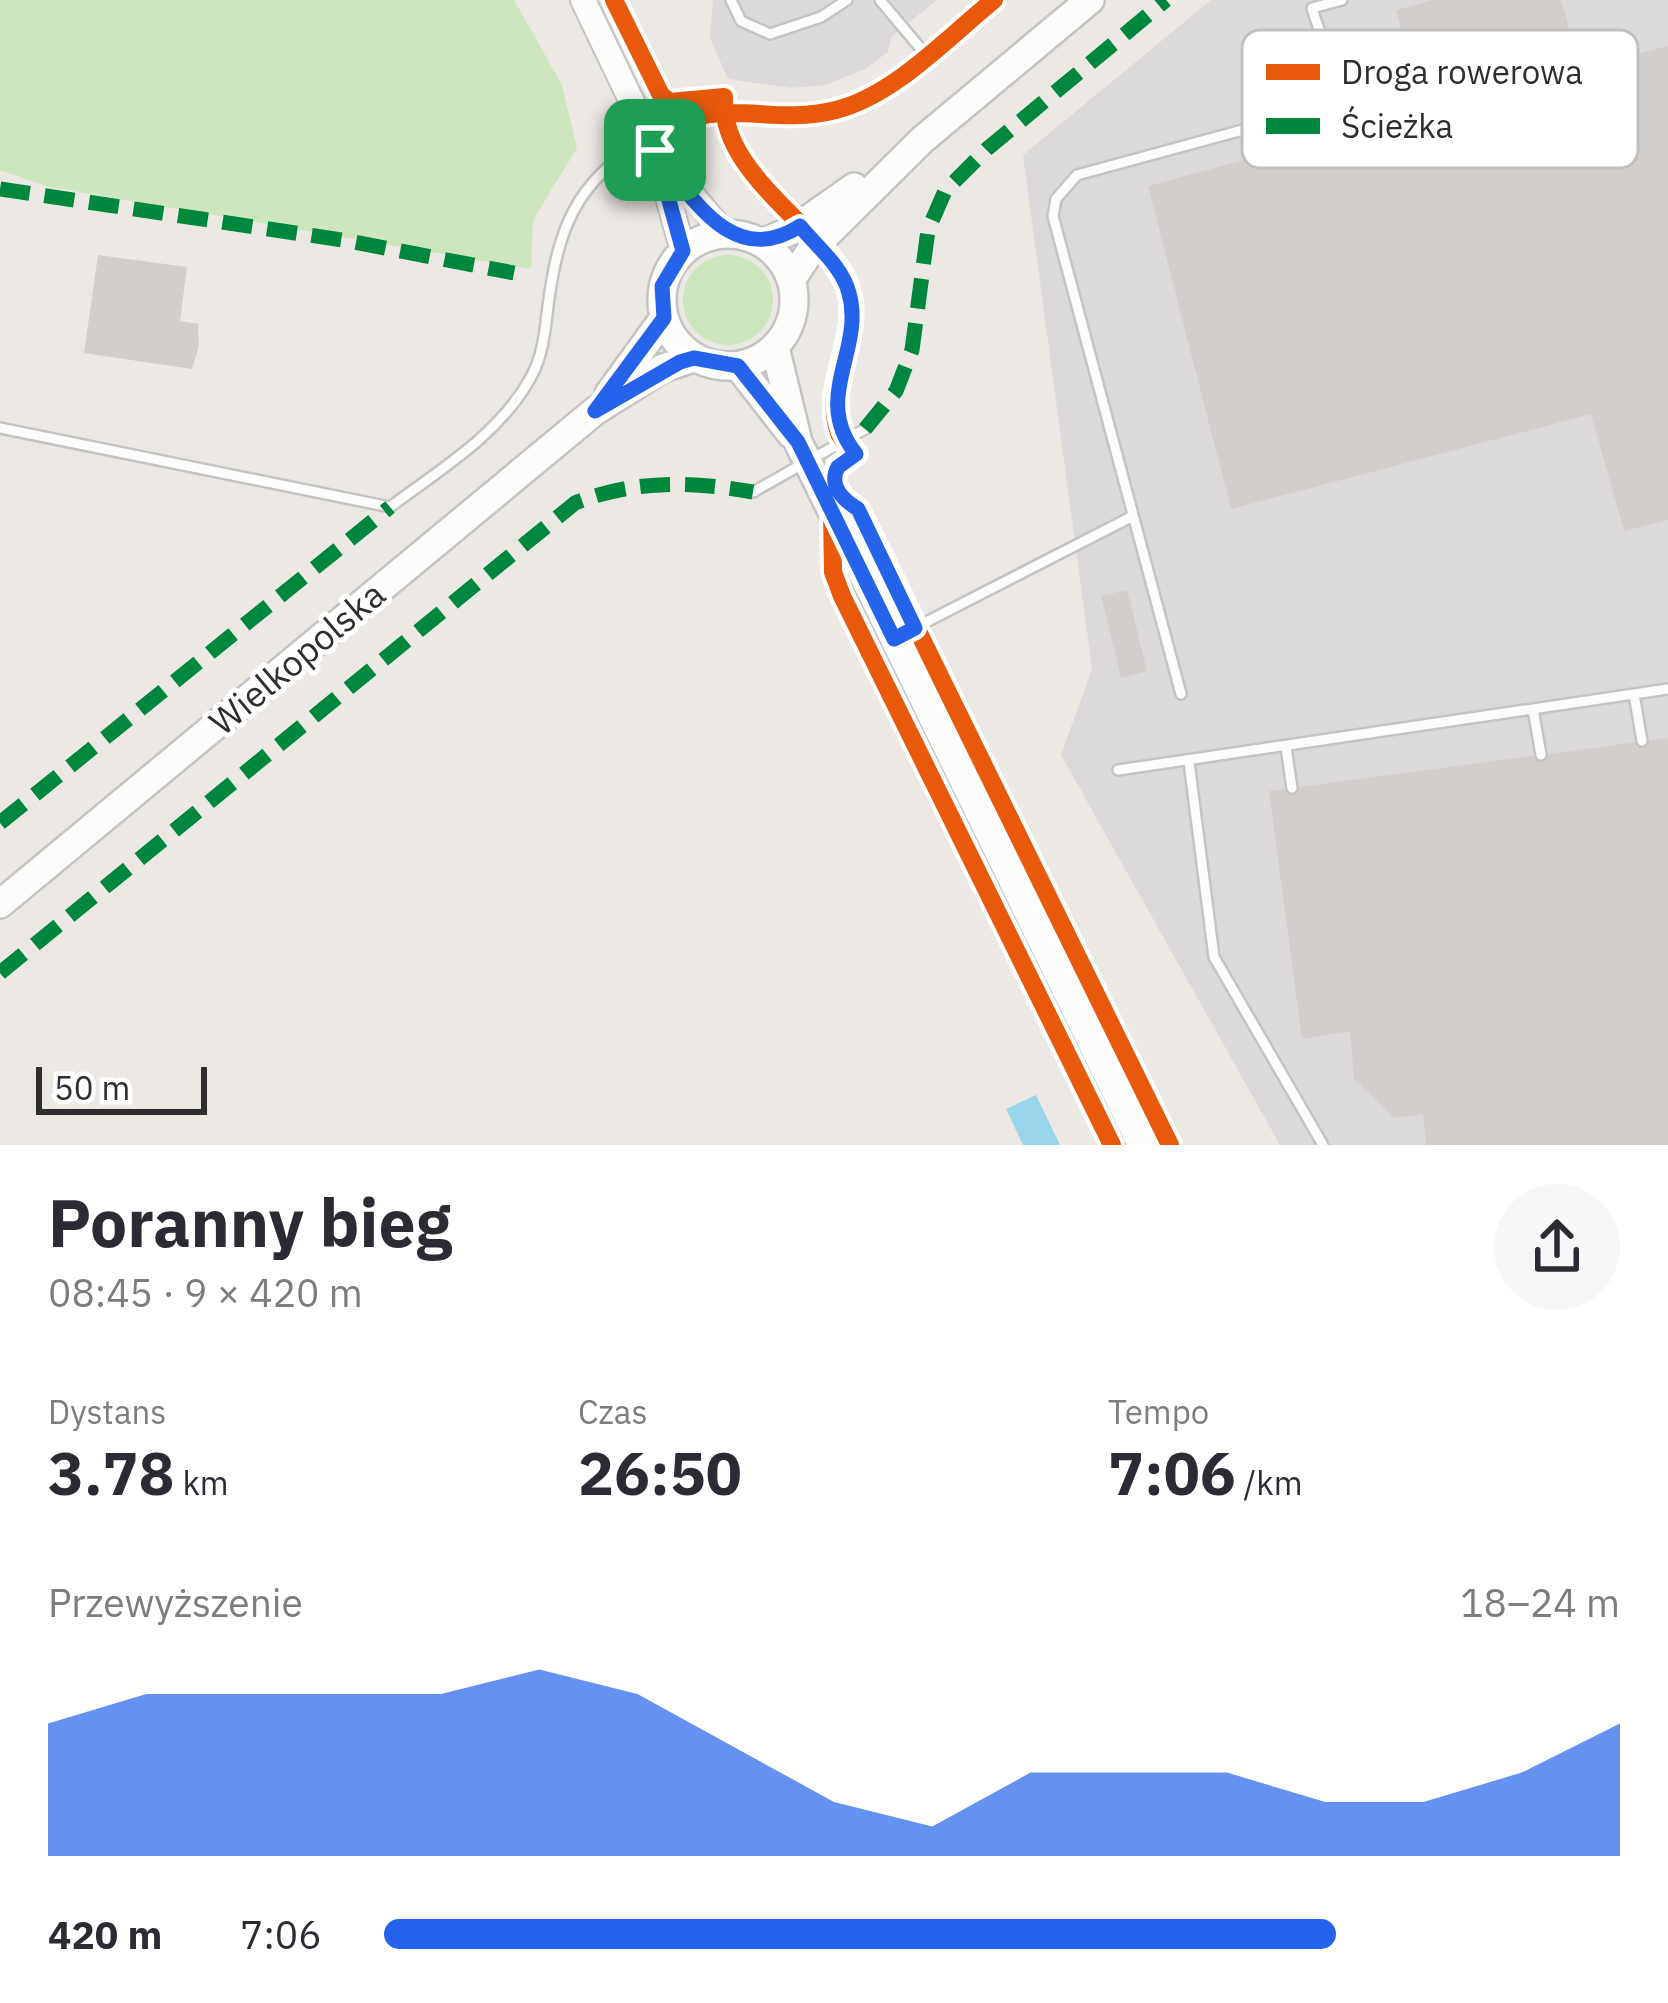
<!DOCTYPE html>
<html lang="pl">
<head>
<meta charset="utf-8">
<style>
  :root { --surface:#fff; --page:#f7f7f7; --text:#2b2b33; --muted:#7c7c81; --accent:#2563eb }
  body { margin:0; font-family:"IBM Plex Sans",sans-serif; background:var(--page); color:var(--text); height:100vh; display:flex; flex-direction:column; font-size:45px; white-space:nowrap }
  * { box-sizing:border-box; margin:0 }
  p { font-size:39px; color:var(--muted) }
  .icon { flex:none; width:66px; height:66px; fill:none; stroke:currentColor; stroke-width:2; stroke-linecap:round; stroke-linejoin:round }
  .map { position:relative; height:1145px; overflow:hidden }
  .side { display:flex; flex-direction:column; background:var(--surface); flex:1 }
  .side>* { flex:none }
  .scale { position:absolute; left:36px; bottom:30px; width:171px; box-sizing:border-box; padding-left:12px; border:6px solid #2e2e2e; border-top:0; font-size:33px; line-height:42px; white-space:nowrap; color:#2e2e2e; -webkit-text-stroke:9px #fff; paint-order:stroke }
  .pin { position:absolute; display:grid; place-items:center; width:102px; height:102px; color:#fff; margin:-51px; border-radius:24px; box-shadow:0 6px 18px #0006 }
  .round { display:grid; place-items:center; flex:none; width:126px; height:126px; border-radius:63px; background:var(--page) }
  .head { display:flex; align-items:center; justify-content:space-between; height:204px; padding:0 48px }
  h1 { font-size:66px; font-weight:700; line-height:90px }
  .figures { display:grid; grid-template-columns:repeat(3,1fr); gap:18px; height:204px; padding:12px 48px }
  .figures div { display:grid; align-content:center }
  .figures b { font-size:60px; font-weight:700 }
  .figures small { font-size:33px; font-weight:400 }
  .figures p { font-size:33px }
  .chart { height:336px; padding:24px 48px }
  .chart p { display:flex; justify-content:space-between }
  .chart svg { width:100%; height:216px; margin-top:12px; fill:var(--accent); opacity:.7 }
  ul { padding:0 48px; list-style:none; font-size:39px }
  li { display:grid; grid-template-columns:192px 144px 1fr; align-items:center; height:90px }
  li i { height:30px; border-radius:15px; background:var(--accent) }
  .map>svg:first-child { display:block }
  .industrial { fill:#dcd9db }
  .green { fill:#cee6be }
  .water { fill:#99d6ec }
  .building { fill:#d1cecb }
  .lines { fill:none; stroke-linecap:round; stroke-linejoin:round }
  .service-casing { stroke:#c5c4c5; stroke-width:14 }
  .minor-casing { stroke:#c5c4c5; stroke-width:22 }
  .tertiary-casing { stroke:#c5c4c5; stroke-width:28 }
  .secondary-casing { stroke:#c5c4c5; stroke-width:32 }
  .service { stroke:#fcfcfb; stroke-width:9 }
  .minor { stroke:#fcfcfb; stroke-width:18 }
  .tertiary { stroke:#fcfcfb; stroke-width:24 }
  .secondary { stroke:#fcfcfb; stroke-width:27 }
  .quiet { stroke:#00873e; stroke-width:15; stroke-dasharray:30 15; stroke-linecap:butt }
  .cycleway-casing { stroke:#fff; stroke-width:26 }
  .cycleway { stroke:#e8590c; stroke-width:18 }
  .route-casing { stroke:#fff; stroke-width:24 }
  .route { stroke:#2563eb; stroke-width:15 }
  .labels { text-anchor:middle; stroke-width:10; stroke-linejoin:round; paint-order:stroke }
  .street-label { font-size:36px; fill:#2e2e2e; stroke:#fff }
  .key { fill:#fff; stroke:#c0c0c0; stroke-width:3 }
  .key-label { font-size:33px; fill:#2e2e2e }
</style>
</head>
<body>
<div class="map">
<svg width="1668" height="1145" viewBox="0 0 1668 1145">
  <rect width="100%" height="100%" fill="#ece8e4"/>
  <path class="industrial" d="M 713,0 L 937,0 L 892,36 L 888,52 L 865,69 L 825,85 L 791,88 L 728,79 L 710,38 Z
    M 1211,0 L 1668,0 L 1668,1145 L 1280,1145 L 1061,755 L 1092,669 L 1023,155 Z"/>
  <path class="green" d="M 0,0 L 514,0 L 562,85 L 577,148 L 533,220 L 531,269 L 49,187 L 0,170 Z
    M683 300a45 45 0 1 1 90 0a45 45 0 1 1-90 0Z"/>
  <path class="water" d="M 1036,1095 L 1060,1145 L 1023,1145 L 1006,1109 Z"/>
  <path class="building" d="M 1433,0 L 1561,0 L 1570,31 L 1413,73 L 1396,10 Z
    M 1668,46 L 1668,520 L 1624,531 L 1591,414 L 1231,509 L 1148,186 Z
    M 98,255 L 187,267 L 180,321 L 198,324 L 199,346 L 192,369 L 84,353 Z
    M 1127,590 L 1147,671 L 1121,678 L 1101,596 Z
    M 1668,738 L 1668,1145 L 1426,1145 L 1423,1114 L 1394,1118 L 1354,1079 L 1350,1031 L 1302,1039 L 1269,791 Z"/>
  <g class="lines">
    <defs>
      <path id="service" d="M 731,0 L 741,21 L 770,34 L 821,17 L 847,0
        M 880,0 L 926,55
        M 0,428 L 390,507 C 441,469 500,434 531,377 C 543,355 545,331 548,306 C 558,229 575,183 644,140
        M 753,492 L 865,429
        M 899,636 L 1131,517
        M 1181,694 L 1053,216 L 1056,199 L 1077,175 L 1320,109 C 1345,86 1320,37 1312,8 L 1342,0
        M 1634,694 L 1642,741
        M 1533,709 L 1541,755
        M 1286,747 L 1292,788
        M 1189,762 L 1214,957 L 1323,1145
        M 1118,770 L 1668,689"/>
      <path id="minor" d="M 649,137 C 723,91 763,128 836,110 C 895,95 948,37 994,0"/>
      <path id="tertiary" d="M 583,0 L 655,150 L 683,251
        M 664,162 L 725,234"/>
      <path id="secondary" d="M662 300a66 66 0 1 1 132 0a66 66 0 1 1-132 0Z
        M 762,243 L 793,230 L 854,187
        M 791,280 L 811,250 L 922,140 L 1090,0
        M 775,347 L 798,442 L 1142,1145
        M 738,366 L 791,434
        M 609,394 L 664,318
        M 0,904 L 595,411 L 663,368 L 694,358"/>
    </defs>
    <use href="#service" class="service-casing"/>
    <use href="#minor" class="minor-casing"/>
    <use href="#tertiary" class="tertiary-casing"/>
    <use href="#secondary" class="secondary-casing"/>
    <use href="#service" class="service"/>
    <use href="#minor" class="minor"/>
    <use href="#tertiary" class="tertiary"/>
    <use href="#secondary" class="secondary"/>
    <path class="quiet" d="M 0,189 L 349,241 L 514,273
      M 865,429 L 896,391 L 912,350 L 928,230 L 945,191 L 987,149 L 1166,0
      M 0,823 L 390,507
      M 0,973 L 575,503 C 633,480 691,481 753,492"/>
    <defs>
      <path id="cycleway" d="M 614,0 L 661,95 L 670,102 L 724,97 C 720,171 809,217 843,277 C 871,326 820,383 839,433 C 841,440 851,448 856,454 L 838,467 C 828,485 843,500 858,509 L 1170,1145
        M 649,137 C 723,91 763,128 836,110 C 895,95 948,37 994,0
        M 832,513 L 833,572 L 842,596 L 1112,1145"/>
    </defs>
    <use href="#cycleway" class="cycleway-casing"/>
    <use href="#cycleway" class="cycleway"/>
  </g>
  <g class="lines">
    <defs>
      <path id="route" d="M 655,150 C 693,199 733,269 800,226 C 817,247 842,266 849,293 C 865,351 811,397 856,454 L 838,467 C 828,485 843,500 858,509 L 915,628 L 894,639 L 798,442 L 738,366 L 694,358 L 680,362 L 595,411 L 664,318 L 662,286 L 683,251 Z"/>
    </defs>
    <use href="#route" class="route-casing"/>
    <use href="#route" class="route"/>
  </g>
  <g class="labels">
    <g class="street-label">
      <text transform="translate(297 658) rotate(-40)" y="13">Wielkopolska</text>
    </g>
  </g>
  <rect x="1242" y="30" width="396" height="138" rx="18" class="key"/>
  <rect x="1266" y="64" width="54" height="16" fill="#e8590c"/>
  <rect x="1266" y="118" width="54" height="16" fill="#00873e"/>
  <g class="key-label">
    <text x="1341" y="84">Droga rowerowa</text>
    <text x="1341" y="138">Ścieżka</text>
  </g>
</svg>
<div class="scale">50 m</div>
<div class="pin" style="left:655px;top:150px;background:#1e9e55"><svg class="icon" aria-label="arrive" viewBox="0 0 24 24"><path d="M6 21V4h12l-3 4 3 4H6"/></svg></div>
</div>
<section class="side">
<div class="head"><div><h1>Poranny bieg</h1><p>08:45 · 9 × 420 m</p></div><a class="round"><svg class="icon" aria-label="share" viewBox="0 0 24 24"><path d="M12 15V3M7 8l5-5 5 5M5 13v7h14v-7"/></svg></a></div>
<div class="figures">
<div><p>Dystans</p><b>3.78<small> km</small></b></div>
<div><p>Czas</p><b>26:50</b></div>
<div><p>Tempo</p><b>7:06<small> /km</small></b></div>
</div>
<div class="chart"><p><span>Przewyższenie</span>18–24 m</p>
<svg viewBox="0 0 160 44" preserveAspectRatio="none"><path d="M0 44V17L10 11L20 11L30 11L40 11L50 6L60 11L70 22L80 33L90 38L100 27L110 27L120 27L130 33L140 33L150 27L160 17V44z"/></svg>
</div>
<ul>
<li><b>420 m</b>7:06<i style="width:77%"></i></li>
</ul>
</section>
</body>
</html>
